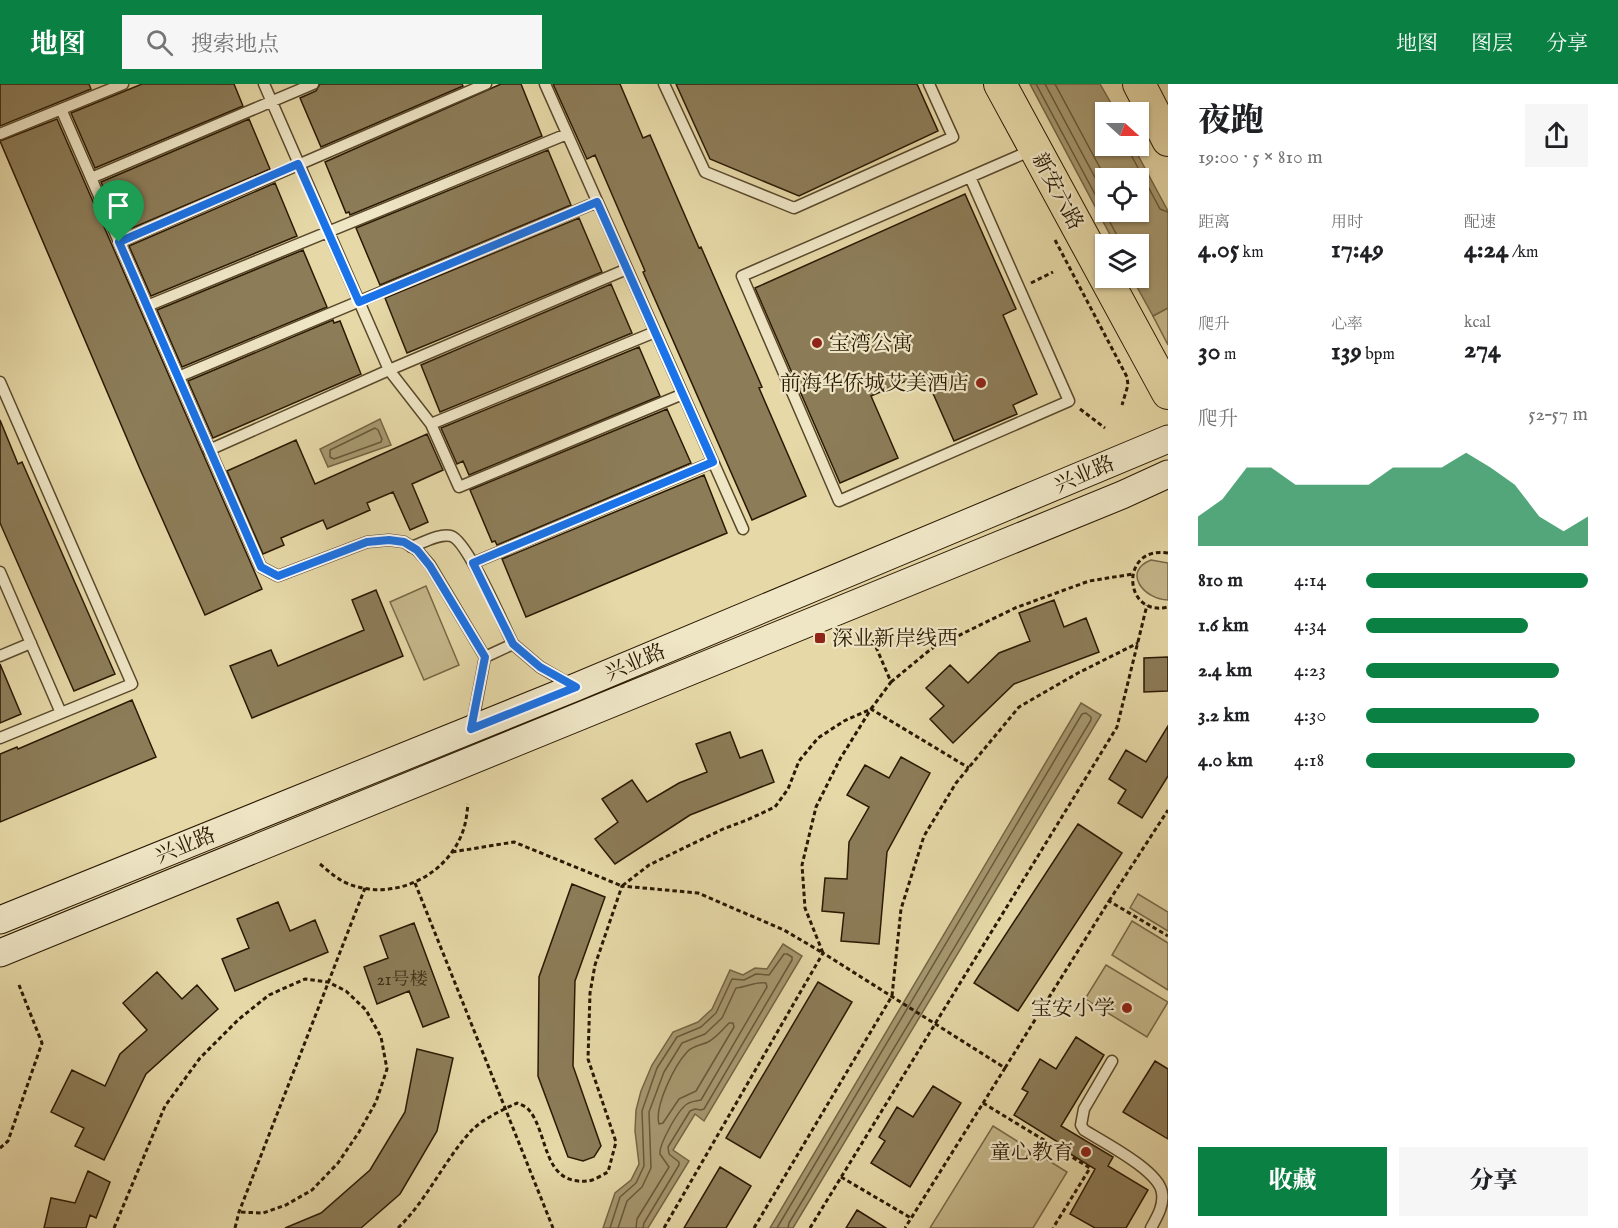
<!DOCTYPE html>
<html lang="zh">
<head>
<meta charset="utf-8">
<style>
  :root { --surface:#fff; --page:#f6f6f6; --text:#202124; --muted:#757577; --accent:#0b8043 }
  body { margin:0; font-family:"IM FELL English","Noto Serif SC",serif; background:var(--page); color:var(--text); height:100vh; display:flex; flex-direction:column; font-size:22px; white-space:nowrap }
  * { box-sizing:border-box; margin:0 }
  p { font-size:20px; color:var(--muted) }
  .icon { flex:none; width:33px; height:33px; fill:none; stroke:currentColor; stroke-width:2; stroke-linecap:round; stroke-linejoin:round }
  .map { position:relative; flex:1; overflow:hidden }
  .panel { display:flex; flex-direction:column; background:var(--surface); width:450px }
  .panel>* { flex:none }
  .needle { width:39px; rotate:111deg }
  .buttons { position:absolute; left:1095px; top:18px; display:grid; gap:12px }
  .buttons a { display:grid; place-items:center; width:54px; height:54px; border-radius:0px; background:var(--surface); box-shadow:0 2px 4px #0004; font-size:30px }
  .pin { position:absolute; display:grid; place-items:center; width:51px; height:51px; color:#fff; margin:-62px -26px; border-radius:50% 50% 50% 0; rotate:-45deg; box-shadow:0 0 6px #0007 }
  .pin .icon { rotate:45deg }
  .round { display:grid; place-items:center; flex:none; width:63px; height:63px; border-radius:0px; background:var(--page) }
  .overview { display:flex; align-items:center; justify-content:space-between; height:102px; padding:0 30px }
  h1 { font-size:33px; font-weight:800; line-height:45px }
  .stats { display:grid; grid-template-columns:repeat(3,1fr); gap:9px; height:102px; padding:6px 30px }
  .stats div { display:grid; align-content:center }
  .stats b { font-size:26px; font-weight:800 }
  .stats small { font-size:16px; font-weight:400 }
  .stats p { font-size:16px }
  .chart { height:168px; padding:12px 30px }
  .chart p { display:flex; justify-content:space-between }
  .chart svg { width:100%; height:108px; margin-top:6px; fill:var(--accent); opacity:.7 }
  .primary-button { display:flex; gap:12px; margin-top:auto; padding:12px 30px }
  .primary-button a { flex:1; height:69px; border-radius:0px; background:var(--accent); color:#fff; font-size:24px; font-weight:800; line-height:69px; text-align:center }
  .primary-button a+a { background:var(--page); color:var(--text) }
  ul { padding:0 30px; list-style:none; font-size:20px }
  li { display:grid; grid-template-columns:96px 72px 1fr; align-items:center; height:45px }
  li i { height:15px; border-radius:8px; background:var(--accent) }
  header { display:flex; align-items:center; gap:36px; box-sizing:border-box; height:84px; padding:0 30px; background:var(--accent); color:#fff }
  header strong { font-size:28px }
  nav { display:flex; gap:33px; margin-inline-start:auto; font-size:21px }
  .search { width:420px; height:54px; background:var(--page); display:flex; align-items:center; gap:15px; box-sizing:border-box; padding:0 21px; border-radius:0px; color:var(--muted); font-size:22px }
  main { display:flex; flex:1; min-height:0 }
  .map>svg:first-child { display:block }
  .green { fill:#c6b88b; stroke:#786846; stroke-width:1.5 }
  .water { fill:#a6976f; stroke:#746543; stroke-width:1.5; fill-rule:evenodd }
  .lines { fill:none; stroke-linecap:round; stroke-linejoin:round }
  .shore { stroke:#685838; stroke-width:1.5 }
  .building { fill:#8c7c58; stroke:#2a1902; stroke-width:1.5 }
  .lane-casing { stroke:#59492b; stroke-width:13 }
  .secondary-casing { stroke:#2a1902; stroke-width:29 }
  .primary-casing { stroke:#2a1902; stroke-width:34 }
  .path { stroke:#2a1902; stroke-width:3; stroke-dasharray:4.5 3; stroke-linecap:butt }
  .lane { stroke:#efe6c6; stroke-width:10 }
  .secondary { stroke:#efe6c6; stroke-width:27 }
  .primary { stroke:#e6d8a7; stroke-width:32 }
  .route-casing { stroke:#fff; stroke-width:12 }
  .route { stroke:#1a73e8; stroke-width:8 }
  .poi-dot { fill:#8f2418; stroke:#efe6c6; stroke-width:2 }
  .labels { text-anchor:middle; stroke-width:4.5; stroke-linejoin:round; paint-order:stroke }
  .number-label { font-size:18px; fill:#423218 }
  .street-label { font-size:21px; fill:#2a1902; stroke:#efe6c6 }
  .poi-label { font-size:21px; fill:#2a1902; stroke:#efe6c6; text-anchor:end }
</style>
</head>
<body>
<header>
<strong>地图</strong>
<div class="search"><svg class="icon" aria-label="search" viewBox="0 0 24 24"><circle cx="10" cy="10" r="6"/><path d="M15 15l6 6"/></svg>搜索地点</div>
<nav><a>地图</a><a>图层</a><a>分享</a></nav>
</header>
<main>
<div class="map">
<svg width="1168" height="1144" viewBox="0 0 1168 1144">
  <rect width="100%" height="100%" fill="#e6d8a7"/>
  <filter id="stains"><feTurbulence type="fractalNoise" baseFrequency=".00333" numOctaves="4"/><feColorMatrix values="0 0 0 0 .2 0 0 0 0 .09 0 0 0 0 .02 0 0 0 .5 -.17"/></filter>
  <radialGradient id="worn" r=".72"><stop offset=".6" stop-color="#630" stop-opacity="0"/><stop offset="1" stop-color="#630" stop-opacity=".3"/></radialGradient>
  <path class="green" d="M 1168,224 L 1168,261 L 1153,232 Z
    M 1151,476 L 1168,479 L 1168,516 C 1145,516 1121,488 1151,476 Z
    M 426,502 L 459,581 L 424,596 L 390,518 Z
    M 1138,810 L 1168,828 L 1168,847 L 1130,824 Z
    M 1132,837 L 1168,859 L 1168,906 L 1112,871 Z
    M 1106,881 L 1168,918 L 1147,953 L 1085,915 Z
    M 993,1042 L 1067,1088 L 1033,1144 L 930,1144 Z"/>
  <path class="water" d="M 1030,0 L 1100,0 L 1116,28 L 1106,28 L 1106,62 L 1133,62 L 1168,127 L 1168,224 L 1153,232 L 1132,194 L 1138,194 L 1138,160 L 1115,160 ZM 1138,94 L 1138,128 L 1106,128 L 1106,94 Z
    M 380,335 L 391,361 L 328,383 L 320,365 Z
    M 1081,619 L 1101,631 L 793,1144 L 770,1144 Z
    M 783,860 L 802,872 L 704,1037 L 695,1030 L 673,1066 L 689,1077 L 648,1144 L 603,1144 L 615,1109 L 631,1096 L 639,1080 L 635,1047 L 636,1026 L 641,1007 L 652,981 L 673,948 L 698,938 L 712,925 L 730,886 L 743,891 L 755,884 L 767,885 Z"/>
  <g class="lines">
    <path class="shore" d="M 1036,0 L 1119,155 L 1120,160
      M 1045,0 L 1106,114
      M 1055,0 L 1106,95
      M 1128,62 L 1129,67 L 1160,125 L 1168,128
      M 375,344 L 378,346 L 382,355 L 381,358 L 334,375 L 330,373 L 330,366 Z
      M 729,939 L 733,939 L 734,943 L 696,1007 L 679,1015 L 663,1039 L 659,1040 C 654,1022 675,981 687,968 C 692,962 702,961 708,958 C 716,954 723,945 729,939 Z
      M 610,1144 L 620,1113 L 636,1099 L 644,1082 L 642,1027 L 657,984 L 677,953 L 701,943 L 716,929 L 732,895 L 744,896 L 756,890 L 769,891 L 784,870 L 787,870 L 792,873 L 792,876 L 704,1025 L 701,1026 L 695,1025 L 690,1027 L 668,1063 L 669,1070 L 679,1078 L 679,1081 L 644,1139 L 643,1144
      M 618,1144 L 627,1117 L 642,1103 L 651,1084 L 649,1028 L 664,988 L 682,959 L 705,950 L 722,934 L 736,904 C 747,903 756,897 766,899 L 767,903 L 701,1016 C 697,1017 691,1017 687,1020 C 678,1026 659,1060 660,1070 L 669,1083 L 637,1135 L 636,1144
      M 777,1144 L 1082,630 L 1086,629 L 1091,633 L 1091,636 L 789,1139 L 788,1144"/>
  </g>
  <path class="building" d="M 0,0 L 89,0 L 91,5 L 0,42 Z
    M 142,0 L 234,0 L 243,22 L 95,84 L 71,29 Z
    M 320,0 L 462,0 L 463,2 L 321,63 L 300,14 L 316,7 Z
    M 501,0 L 521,0 L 542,52 L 350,131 L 349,128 L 346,129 L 325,78 Z
    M 553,0 L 620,0 L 643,54 L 650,51 L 699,164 L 701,163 L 762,303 L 759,304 L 806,412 L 752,436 L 643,188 L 645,187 L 595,71 L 587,75 Z
    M 676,0 L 917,0 L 938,47 L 799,112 L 710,75 Z
    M 57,35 L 262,505 L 205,531 L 140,385 L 0,57 Z
    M 249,35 L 270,85 L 123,148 L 101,98 Z
    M 548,66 L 571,121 L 380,201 L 356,144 Z
    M 275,99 L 297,152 L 151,212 L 129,162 Z
    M 965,110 L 1016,225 L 1003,231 L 1037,310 L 1013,321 L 1017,330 L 954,357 L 924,289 L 871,312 L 898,374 L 840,399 L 755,204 Z
    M 579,134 L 602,188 L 407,269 L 385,214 Z
    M 303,166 L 327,223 L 182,283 L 157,226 Z
    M 611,200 L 632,249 L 440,328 L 421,281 Z
    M 333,236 L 334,239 L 340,237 L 361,290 L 213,354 L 188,297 Z
    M 639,263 L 660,312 L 469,391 L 463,377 L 457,380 L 441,344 Z
    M 667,325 L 691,379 L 497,461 L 495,457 L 492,458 L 470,406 Z
    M 0,336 L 18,380 L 22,378 L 115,590 L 74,607 L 0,439 Z
    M 427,350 L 443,386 L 412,400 L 428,438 L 410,446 L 393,408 L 367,419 L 370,426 L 327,445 L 323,436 L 281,454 L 284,461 L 263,470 L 227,387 L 296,356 L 315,400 Z
    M 704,391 L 727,449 L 526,533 L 502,475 Z
    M 376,506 L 403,572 L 252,634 L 230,582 L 271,566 L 278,582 L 364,546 L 352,516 Z
    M 1054,516 L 1064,543 L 1086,534 L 1099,568 L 1014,600 L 953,659 L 930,635 L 944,622 L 926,604 L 950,581 L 968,599 L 999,569 L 1030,557 L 1019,529 Z
    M 1168,573 L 1168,607 L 1144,608 L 1144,574 Z
    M 0,580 L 21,630 L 0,639 Z
    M 132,616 L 156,673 L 0,738 L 0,670 L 17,663 L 18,665 Z
    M 1168,642 L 1168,692 L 1142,734 L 1118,719 L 1126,706 L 1109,695 L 1126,666 L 1146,678 Z
    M 730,648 L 740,674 L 762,666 L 774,698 L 690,731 L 615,780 L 595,755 L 618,738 L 602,715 L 632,696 L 647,718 L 679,699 L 707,688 L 696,660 Z
    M 901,673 L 930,689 L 887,768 L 879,860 L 841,857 L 844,829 L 822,827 L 825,794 L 847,795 L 849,758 L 869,723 L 847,711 L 865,681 L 889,694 Z
    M 1078,740 L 1122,769 L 1018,927 L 974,899 Z
    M 572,800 L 605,813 L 575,897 L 573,982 L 601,1062 L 594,1073 L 583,1077 L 568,1073 L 538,992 L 539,893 Z
    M 278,818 L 290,847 L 315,836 L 328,868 L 235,907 L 222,875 L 249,864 L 237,835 Z
    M 414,839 L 449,933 L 423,943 L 409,907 L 377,920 L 364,883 L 388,874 L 380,852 Z
    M 157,888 L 182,915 L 197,901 L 218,925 L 146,990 L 104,1076 L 75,1062 L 84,1044 L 51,1028 L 72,986 L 105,1002 L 120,970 L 147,946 L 123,919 Z
    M 818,898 L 852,918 L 760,1074 L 726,1054 Z
    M 1076,953 L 1104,971 L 1061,1042 L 1113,1073 L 1108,1082 L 1148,1106 L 1126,1144 L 1095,1144 L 1070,1130 L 1095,1085 L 1059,1063 L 1061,1060 L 1014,1031 L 1028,1008 L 1022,1005 L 1040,975 L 1056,985 Z
    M 417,965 L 453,974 L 437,1047 L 400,1110 L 361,1144 L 285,1144 L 321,1129 L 370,1086 L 405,1028 Z
    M 1155,977 L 1168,985 L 1168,1055 L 1123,1028 Z
    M 933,1002 L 961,1019 L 910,1103 L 871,1079 L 885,1057 L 879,1053 L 897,1023 L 913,1033 Z
    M 720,1083 L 751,1102 L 726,1144 L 684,1144 Z
    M 88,1087 L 110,1098 L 96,1134 L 90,1131 L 86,1144 L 44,1144 L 51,1114 L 75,1119 Z
    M 857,1126 L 886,1144 L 846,1144 Z"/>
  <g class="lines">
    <defs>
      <path id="lane" d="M 264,0 L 389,286 L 431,340 L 459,403 L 683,310
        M 545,0 L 743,445
        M 664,0 L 705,88 L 794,124 L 953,53 L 929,0
        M 61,25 L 261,483 L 278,492 L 367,458 L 389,456 L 404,458 L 417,466 L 430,481 L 485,573
        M 0,50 L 123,0
        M 970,93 L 1069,317 L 839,417 L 742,192 L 1032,66
        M 91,94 L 313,0
        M 119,158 L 486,0
        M 147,222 L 567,50
        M 178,293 L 597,118
        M 0,298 L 132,600 L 0,654
        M 431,340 L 655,248
        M 209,366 L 389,286 L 627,185
        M 411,463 C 423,459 439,449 451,452 C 467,456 504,542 513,560
        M 473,479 L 713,378
        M 0,488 L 61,629
        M 0,572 L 31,559
        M 472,642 L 485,573 L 513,560 L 540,583 L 573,602
        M 1112,977 L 1084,1025 L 1081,1041 L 1084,1046 C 1103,1058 1160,1087 1162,1109 C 1164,1122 1157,1133 1151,1144"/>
      <path id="secondary" d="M 0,836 L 576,603 L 1168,355
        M 0,869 L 1122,411 L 1168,390"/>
      <path id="primary" d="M 1000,0 L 1168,309
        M 1139,0 L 1168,56"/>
    </defs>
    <use href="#lane" class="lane-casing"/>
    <use href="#secondary" class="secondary-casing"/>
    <use href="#primary" class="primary-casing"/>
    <path class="path" d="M 1055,156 L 1127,293 L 1128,301 L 1122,321
      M 1031,199 L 1053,188
      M 1080,325 L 1105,344
      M 1168,469 C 1119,461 1123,534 1168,523
      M 891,598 L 931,565 L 1015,524 L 1089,497 L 1133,490
      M 452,768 L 514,758 L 622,802 L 649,781 L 723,745 L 747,736 L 775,723 L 788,705 L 799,677 L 818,654 L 844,637 L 871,625 L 891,598 L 873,556
      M 320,780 C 327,786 334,792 342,797 C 388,820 446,795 463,747 C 466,739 467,729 468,720
      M 415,799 L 553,1144
      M 1109,817 L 1168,726
      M 1005,984 L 1109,817 L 1168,852
      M 983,1019 L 1090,1084 L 1053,1144
      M 0,1064 L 8,1057 L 42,959 L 19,901
      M 841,1093 L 911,1134
      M 114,1144 L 165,1022 L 200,974 L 239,935 L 269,911 L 305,895 L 328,898 L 346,907 L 366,926 L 381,953 L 387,985 L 376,1018 L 359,1048 L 338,1079 L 312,1106 L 286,1121 L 263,1129 L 239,1128
      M 235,1144 L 239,1128 L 365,804
      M 398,1144 C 428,1115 444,1076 472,1046 C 483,1035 502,1026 517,1019 C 521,1021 526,1022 529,1026 C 549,1050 542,1101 587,1097 C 593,1097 602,1091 608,1088 L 616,1058 L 588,975 L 590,909 L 595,881 L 622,802 L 698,809 L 784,846 L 823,869 L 805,824 L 802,781 L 816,723 L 840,675 L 871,625 L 969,684
      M 664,1144 L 823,869 L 1005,984 L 905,1144
      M 754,1144 L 892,912 L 901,825 L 924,752 L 956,699 L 1019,623 L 1078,589 L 1138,559
      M 810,1144 L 1117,643 L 1147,521"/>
    <use href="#lane" class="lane"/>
    <use href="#secondary" class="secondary"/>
    <use href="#primary" class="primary"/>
  </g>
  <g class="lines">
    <defs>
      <path id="route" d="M 298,80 L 359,218 L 597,118 L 713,378 L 473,479 L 513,560 L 540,583 L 576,603 L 471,645 L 485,573 L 430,482 L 417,466 L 404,458 L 389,456 L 367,458 L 278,492 L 261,483 L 119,158 Z"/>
    </defs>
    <use href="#route" class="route-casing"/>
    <use href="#route" class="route"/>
  </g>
  <g class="poi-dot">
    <circle cx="817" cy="259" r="6"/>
    <circle cx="981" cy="299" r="6"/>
    <rect x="814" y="548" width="12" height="12" rx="3"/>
    <circle cx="1127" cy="924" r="6"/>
    <circle cx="1086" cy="1068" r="6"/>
  </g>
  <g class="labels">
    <g class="number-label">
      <text x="402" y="901">21号楼</text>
    </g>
    <g class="street-label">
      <text transform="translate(1058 107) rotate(62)" y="7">新安六路</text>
      <text transform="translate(1084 390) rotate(-23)" y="7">兴业路</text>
      <text transform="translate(635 578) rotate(-23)" y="7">兴业路</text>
      <text transform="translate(185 761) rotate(-22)" y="7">兴业路</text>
    </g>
    <g class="poi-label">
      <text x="829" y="266" text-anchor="start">宝湾公寓</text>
      <text x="969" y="306">前海华侨城艾美酒店</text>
      <text x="832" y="561" text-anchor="start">深业新岸线西</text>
      <text x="1115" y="931">宝安小学</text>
      <text x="1074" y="1075">童心教育</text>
    </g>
  </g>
  <rect width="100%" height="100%" filter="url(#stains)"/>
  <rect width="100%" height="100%" fill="url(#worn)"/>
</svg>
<div class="buttons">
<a><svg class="needle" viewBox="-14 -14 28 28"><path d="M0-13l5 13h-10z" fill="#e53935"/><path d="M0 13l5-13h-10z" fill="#757577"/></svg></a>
<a><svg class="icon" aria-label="locate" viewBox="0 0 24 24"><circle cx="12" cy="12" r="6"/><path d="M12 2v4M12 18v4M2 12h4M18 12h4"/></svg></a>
<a><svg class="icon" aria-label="layers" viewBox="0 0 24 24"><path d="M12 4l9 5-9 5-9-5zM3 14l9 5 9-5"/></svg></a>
</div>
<div class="pin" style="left:119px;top:158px;background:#1e9e55"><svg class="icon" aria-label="arrive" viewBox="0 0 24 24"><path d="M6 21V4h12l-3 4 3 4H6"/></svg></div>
</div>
<section class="panel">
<div class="overview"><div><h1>夜跑</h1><p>19:00 · 5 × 810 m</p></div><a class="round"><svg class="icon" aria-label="share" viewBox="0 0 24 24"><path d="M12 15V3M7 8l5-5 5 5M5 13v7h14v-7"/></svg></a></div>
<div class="stats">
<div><p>距离</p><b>4.05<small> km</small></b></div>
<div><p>用时</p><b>17:49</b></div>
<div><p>配速</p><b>4:24<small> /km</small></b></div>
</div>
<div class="stats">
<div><p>爬升</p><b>30<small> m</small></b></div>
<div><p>心率</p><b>139<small> bpm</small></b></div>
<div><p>kcal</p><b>274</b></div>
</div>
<div class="chart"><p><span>爬升</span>52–57 m</p>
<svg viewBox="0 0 160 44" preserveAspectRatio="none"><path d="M0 44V32L10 25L20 12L30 12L40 19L50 19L60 19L70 19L80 12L90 12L100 12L110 6L120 12L130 19L140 32L150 38L160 32V44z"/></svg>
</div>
<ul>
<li><b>810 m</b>4:14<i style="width:100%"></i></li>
<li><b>1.6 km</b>4:34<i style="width:73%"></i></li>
<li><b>2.4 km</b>4:23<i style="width:87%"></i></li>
<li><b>3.2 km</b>4:30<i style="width:78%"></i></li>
<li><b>4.0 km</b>4:18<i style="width:94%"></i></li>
</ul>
<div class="primary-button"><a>收藏</a><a>分享</a></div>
</section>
</main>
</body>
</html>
